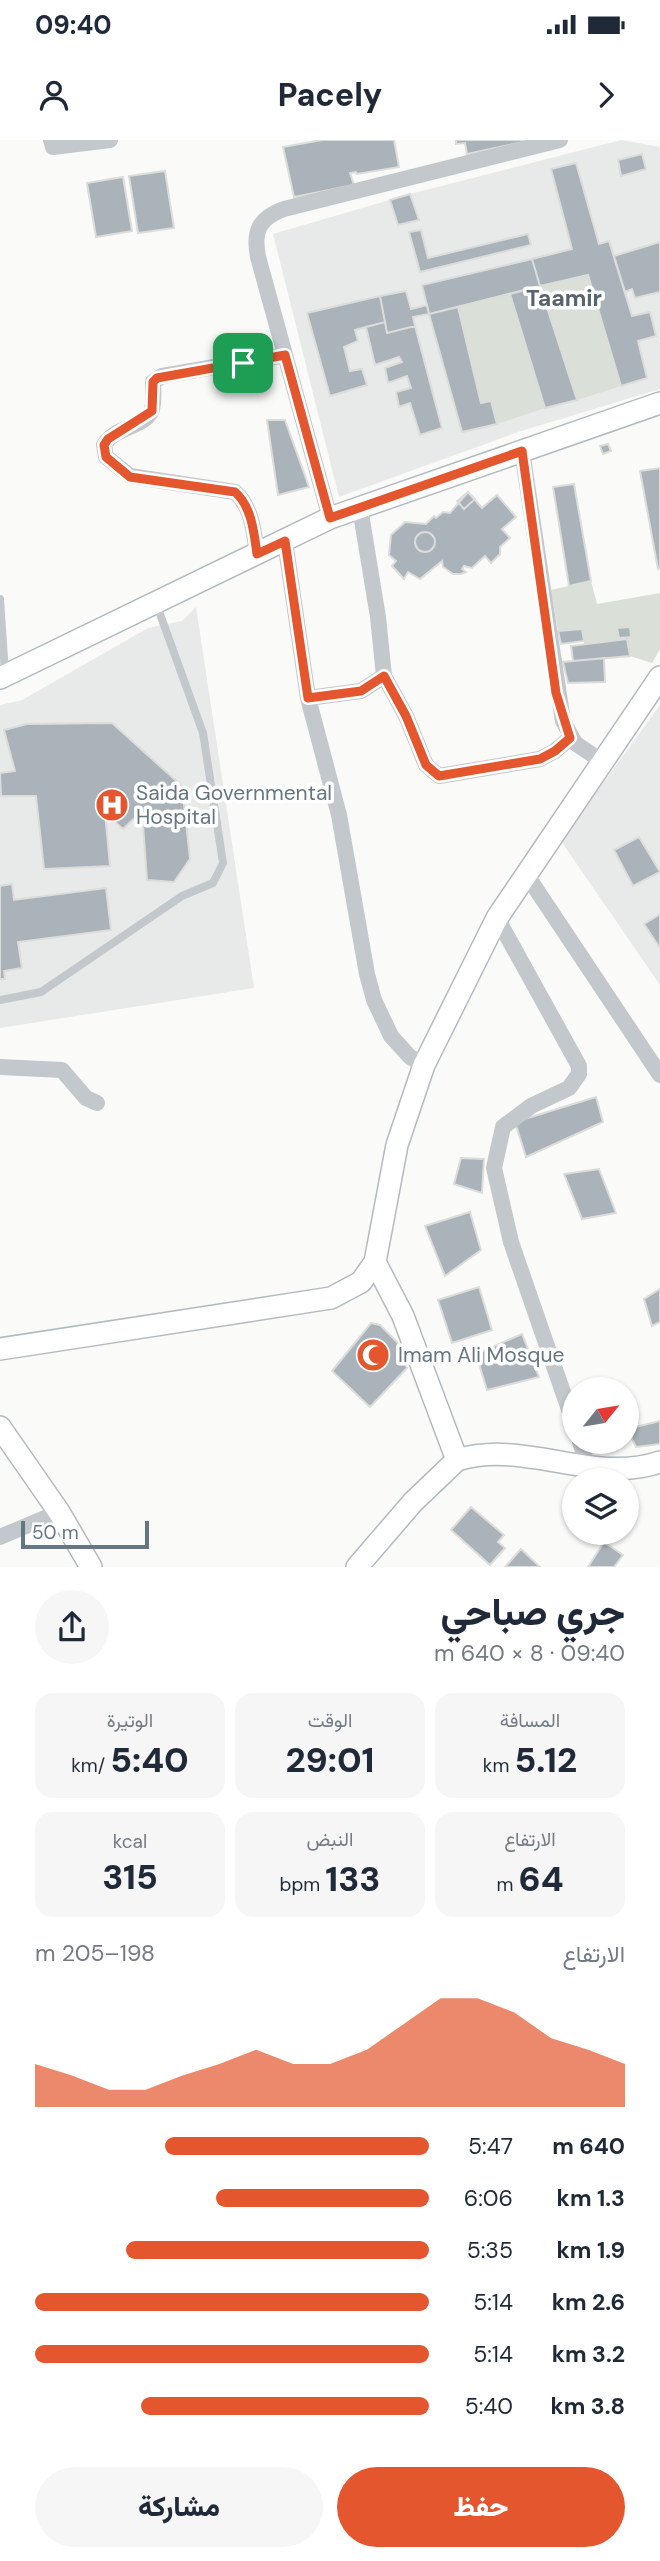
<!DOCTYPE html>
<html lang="ar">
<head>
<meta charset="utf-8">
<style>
  :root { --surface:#fff; --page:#f6f6f7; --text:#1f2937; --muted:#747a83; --accent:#e4572e }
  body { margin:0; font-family:"DM Sans",Vazirmatn,sans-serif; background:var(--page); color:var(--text); direction:rtl; height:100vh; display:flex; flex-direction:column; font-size:26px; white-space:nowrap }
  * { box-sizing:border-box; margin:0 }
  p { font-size:23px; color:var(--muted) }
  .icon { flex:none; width:38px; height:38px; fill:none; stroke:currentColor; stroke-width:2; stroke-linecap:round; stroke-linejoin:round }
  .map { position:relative; height:1427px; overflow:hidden; direction:ltr }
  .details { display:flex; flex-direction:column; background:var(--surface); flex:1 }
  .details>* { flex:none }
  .needle { width:46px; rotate:60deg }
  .buttons { position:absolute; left:562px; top:1237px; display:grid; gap:14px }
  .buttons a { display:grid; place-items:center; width:77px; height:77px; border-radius:50%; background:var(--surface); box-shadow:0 2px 5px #0004; font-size:35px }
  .scale { position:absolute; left:21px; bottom:18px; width:128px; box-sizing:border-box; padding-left:7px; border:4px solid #657683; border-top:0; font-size:19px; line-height:24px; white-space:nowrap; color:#657683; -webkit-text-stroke:5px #fff; paint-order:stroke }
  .pin { position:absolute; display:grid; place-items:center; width:60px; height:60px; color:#fff; margin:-30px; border-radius:14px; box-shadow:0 4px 10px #0006 }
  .round { display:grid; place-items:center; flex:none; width:74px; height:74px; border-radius:37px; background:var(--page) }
  .overview { display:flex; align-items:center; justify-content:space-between; height:119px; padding:0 35px }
  h1 { font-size:38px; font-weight:800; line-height:52px }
  .metrics { display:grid; grid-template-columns:repeat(3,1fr); gap:10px; height:119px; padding:7px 35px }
  .metrics div { display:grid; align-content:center; border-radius:18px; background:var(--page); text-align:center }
  .metrics b { font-size:35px; font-weight:800 }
  .metrics small { font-size:19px; font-weight:400 }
  .metrics p { font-size:19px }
  .chart { height:196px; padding:14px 35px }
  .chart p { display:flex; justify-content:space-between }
  .chart svg { width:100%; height:126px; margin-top:7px; fill:var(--accent); opacity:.7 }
  .action { display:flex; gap:14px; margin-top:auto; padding:14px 35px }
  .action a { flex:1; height:80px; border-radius:42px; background:var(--accent); color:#fff; font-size:28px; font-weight:800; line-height:80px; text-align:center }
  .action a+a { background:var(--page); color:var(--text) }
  ul { padding:0 35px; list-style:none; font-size:23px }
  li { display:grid; grid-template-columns:112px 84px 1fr; align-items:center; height:52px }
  li i { height:18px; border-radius:9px; background:var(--accent) }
  .status { display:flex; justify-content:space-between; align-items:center; height:49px; padding:0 35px; background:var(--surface); direction:ltr }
  .status svg { height:19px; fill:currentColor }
  header { display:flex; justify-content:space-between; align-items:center; height:91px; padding:0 35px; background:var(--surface); font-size:32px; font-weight:800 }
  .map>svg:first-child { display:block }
  .built { fill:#e8e9e9 }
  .green { fill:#dadfd7 }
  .building { fill:#aab3b9; stroke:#dcdcda; stroke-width:2 }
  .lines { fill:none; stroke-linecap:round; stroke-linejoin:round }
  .secondary-casing { stroke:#b3babf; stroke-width:24 }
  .lane { stroke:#c3c8cc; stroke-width:8 }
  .street { stroke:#c3c8cc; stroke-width:16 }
  .secondary { stroke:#fff; stroke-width:21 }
  .route-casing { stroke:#fff; stroke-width:14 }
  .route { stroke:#e4572e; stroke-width:9 }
  .labels { text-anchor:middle; stroke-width:7; stroke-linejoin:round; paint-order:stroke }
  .poi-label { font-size:21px; fill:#657683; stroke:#fff; text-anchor:start }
  .neighbourhood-label { font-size:23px; font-weight:bold; fill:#57646e; stroke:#fff }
</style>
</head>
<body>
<div class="status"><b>09:40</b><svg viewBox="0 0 49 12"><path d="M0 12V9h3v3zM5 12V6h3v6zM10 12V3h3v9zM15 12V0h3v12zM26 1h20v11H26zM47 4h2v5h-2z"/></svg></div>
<header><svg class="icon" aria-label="forward" viewBox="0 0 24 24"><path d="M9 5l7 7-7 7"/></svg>Pacely<svg class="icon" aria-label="person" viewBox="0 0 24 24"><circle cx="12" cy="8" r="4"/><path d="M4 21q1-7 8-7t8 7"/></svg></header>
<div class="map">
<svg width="660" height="1427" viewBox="0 0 660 1427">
  <rect width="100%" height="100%" fill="#fafaf8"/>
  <path class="built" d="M 621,0 L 660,7 L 660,249 L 518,292 L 339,357 L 273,94 L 410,54 Z
    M 196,467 L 254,848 L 0,888 L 0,565 L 22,560 L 148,488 L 182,481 Z
    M 660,565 L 660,845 L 561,701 Z"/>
  <path class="green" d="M 588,135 L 621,246 L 577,260 L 540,146 Z
    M 510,154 L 545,268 L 497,284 L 481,263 L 458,167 Z
    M 591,441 L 597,464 L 660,453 L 660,509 L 652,523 L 630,516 L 626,499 L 584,504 L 582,489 L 558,491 L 551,450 Z"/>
  <path class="building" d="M 322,0 L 394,0 L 399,27 L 357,34 L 356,32 L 350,33 L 354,45 L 294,57 L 283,7 Z
    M 456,0 L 533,0 L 467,14 L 465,3 L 456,4 Z
    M 642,14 L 646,29 L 621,36 L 618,20 Z
    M 576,23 L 599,104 L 609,101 L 632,176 L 650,172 L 656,196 L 638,201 L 647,238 L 621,246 L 588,135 L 540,146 L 532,119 L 572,109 L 551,29 Z
    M 165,31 L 174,88 L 138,93 L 129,36 Z
    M 123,37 L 132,91 L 96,97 L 87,43 Z
    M 410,54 L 419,80 L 398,85 L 390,60 Z
    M 421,90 L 428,118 L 528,94 L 531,105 L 420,132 L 409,92 Z
    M 660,102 L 660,152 L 635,158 L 632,149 L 625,152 L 614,116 Z
    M 532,119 L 540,146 L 429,174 L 422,145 Z
    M 540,146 L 577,260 L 545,268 L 510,154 Z
    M 406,151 L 411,169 L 427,165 L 429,174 L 413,177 L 415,186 L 387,193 L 380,156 Z
    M 380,156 L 385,182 L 355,190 L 358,201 L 344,207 L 350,231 L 362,229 L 367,245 L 330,256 L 307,173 Z
    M 458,167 L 481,263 L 491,261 L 497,284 L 462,292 L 429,174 Z
    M 385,182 L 387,193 L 415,186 L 442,288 L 420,295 L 410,263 L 399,267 L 396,252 L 411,248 L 407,236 L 388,243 L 385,228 L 402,222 L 399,217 L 375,225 L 366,187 Z
    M 267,280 L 285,280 L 309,347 L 278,355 Z
    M 608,304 L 611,311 L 603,314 L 600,306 Z
    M 660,328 L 660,428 L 658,429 L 640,331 Z
    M 574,344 L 591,441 L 569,446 L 553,347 Z
    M 468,352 L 482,368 L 497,355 L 516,377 L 502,389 L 510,398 L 500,407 L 500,414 L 491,423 L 485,416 L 472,428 L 464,426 L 462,429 L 466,432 L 461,434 L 453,434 L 443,427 L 442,421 L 420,439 L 408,432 L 404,439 L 392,426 L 396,421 L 389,415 L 391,395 L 405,382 L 426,384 L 434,376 L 436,378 L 443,372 L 450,373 Z
    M 468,352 L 475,359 L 464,369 L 457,361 Z
    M415 402a10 10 0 1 1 20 0a10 10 0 1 1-20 0Z
    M 630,487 L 631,497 L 619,498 L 617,488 Z
    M 582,489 L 584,501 L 561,504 L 558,491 Z
    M 627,499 L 630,516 L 573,521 L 571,506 Z
    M 604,518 L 605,542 L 568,543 L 563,522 Z
    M 112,583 L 182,646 L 190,719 L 174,742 L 147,740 L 142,671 L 123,689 L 105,673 L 110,726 L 44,729 L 36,656 L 1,656 L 0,633 L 15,631 L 4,590 L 27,584 Z
    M 639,697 L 660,732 L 633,746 L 614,710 Z
    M 12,744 L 14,760 L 106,748 L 111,790 L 18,802 L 22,828 L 4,831 L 5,839 L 0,839 L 0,746 Z
    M 660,774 L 660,808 L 644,784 Z
    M 596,957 L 603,982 L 526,1017 L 515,982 Z
    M 461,1018 L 484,1019 L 482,1053 L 454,1044 Z
    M 599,1029 L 616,1073 L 582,1079 L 564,1034 Z
    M 470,1072 L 481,1110 L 445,1136 L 425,1086 Z
    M 479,1147 L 492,1190 L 452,1203 L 438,1160 Z
    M 660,1149 L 660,1182 L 652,1186 L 644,1159 Z
    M 371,1183 L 380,1185 L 397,1202 L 407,1228 L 370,1267 L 332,1231 Z
    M 522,1194 L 539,1237 L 487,1250 L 476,1214 Z
    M 660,1281 L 660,1304 L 636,1307 L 627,1289 Z
    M 471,1367 L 504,1395 L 498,1402 L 505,1408 L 490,1425 L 451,1390 Z
    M 604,1402 L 623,1415 L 614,1427 L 588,1427 Z
    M 521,1409 L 540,1427 L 505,1427 Z"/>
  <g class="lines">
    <defs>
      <path id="secondary" d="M 0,538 L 330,378 L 660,263
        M 0,1209 L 331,1158 L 361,1142 L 375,1122
        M 0,1287 L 59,1372 L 91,1427
        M 457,1320 C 526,1299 592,1345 660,1322
        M 357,1427 L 413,1362 L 457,1320 L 403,1176 L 375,1122 L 397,1005 L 424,925 L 497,778 L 660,537"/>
    </defs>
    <use href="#secondary" class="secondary-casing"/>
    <path class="lane" d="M 0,459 L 5,533
      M 0,860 L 41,852 L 182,756 L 213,743 L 223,723 L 203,593 L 156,463"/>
    <path class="street" d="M 51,0 L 53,7 L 110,0
      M 522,311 L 563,581 L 575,603 L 603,622
      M 330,378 L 258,117 C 253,91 259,78 284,69 L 560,0
      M 285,401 L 308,558 L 339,675 L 367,834 L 374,860 L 391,896 L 410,917 L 424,925
      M 257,414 C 254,392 252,367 235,352 L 130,336 L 106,317 L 104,305 C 114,287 142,288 151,272 C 155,264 153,251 153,242 L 162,236 L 285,215
      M 384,536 L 406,576 L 426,625 L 439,636 L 540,619 L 555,611 L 570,598
      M 308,558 L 361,551 L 384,536 L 378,477 L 360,368
      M 526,734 L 660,935
      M 497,778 L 579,926 L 579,934 L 569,948 L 531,966 L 503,987 L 494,1028 L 511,1102 L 574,1284
      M 0,927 L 62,930 L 86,958 L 97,963
      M 580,1302 L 588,1326
      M 0,1397 L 59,1372"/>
    <use href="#secondary" class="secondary"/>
  </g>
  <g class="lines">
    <defs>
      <path id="route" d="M 285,215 L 330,378 L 522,311 L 556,553 L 570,598 L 555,611 L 540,619 L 439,636 L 426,625 L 406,576 L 384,536 L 361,551 L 308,558 L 285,401 L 257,414 C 254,393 252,367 235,352 L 130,337 L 106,317 L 104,305 L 108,299 L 152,271 L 153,242 L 157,238 Z"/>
    </defs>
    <use href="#route" class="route-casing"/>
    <use href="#route" class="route"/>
  </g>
  <defs>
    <symbol id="hospital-disc" viewBox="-11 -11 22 22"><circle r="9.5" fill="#e4572e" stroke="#fff"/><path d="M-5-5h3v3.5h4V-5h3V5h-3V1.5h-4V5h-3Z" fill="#fff"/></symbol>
    <symbol id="mosque-disc" viewBox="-11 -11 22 22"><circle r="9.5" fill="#e4572e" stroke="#fff"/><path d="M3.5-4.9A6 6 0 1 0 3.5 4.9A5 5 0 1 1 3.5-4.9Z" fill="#fff"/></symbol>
  </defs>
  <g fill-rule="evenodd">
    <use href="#hospital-disc" x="93" y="646" width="38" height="38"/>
    <use href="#mosque-disc" x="354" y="1196" width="38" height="38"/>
  </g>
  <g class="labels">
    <g class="poi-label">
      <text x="136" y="660">Saida Governmental<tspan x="136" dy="24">Hospital</tspan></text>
      <text x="398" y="1222">Imam Ali Mosque</text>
    </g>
    <g class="neighbourhood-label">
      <text x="564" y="166">Taamir</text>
    </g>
  </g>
</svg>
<div class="buttons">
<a><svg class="needle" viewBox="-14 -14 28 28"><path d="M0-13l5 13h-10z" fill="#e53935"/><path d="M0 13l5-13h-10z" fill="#747a83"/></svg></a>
<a><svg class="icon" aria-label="layers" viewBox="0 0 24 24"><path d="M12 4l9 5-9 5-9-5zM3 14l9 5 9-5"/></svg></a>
</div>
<div class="scale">50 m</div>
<div class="pin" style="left:243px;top:223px;background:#1e9e55"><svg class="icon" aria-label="arrive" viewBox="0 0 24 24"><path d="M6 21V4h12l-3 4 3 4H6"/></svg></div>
</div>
<section class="details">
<div class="overview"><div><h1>جري صباحي</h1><p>09:40 · 8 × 640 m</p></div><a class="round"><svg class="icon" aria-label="share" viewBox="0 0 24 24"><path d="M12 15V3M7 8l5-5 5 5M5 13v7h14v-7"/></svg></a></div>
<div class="metrics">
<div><p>المسافة</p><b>5.12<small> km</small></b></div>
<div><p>الوقت</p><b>29:01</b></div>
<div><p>الوتيرة</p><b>5:40<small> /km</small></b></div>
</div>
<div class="metrics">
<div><p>الارتفاع</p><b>64<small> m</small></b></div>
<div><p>النبض</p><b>133<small> bpm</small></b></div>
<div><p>kcal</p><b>315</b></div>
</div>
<div class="chart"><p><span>الارتفاع</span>198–205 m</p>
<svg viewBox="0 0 160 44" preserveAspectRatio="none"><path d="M0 44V29L10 33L20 38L30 38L40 33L50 29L60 24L70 29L80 29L90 24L100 15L110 6L120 6L130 11L140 20L150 24L160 29V44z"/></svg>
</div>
<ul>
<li><b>640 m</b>5:47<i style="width:67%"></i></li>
<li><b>1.3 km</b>6:06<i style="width:54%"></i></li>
<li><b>1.9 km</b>5:35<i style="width:77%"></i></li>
<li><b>2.6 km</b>5:14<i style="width:100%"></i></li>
<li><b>3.2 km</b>5:14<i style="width:100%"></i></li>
<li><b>3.8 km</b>5:40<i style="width:73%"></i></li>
</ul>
<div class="action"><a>حفظ</a><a>مشاركة</a></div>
</section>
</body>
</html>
